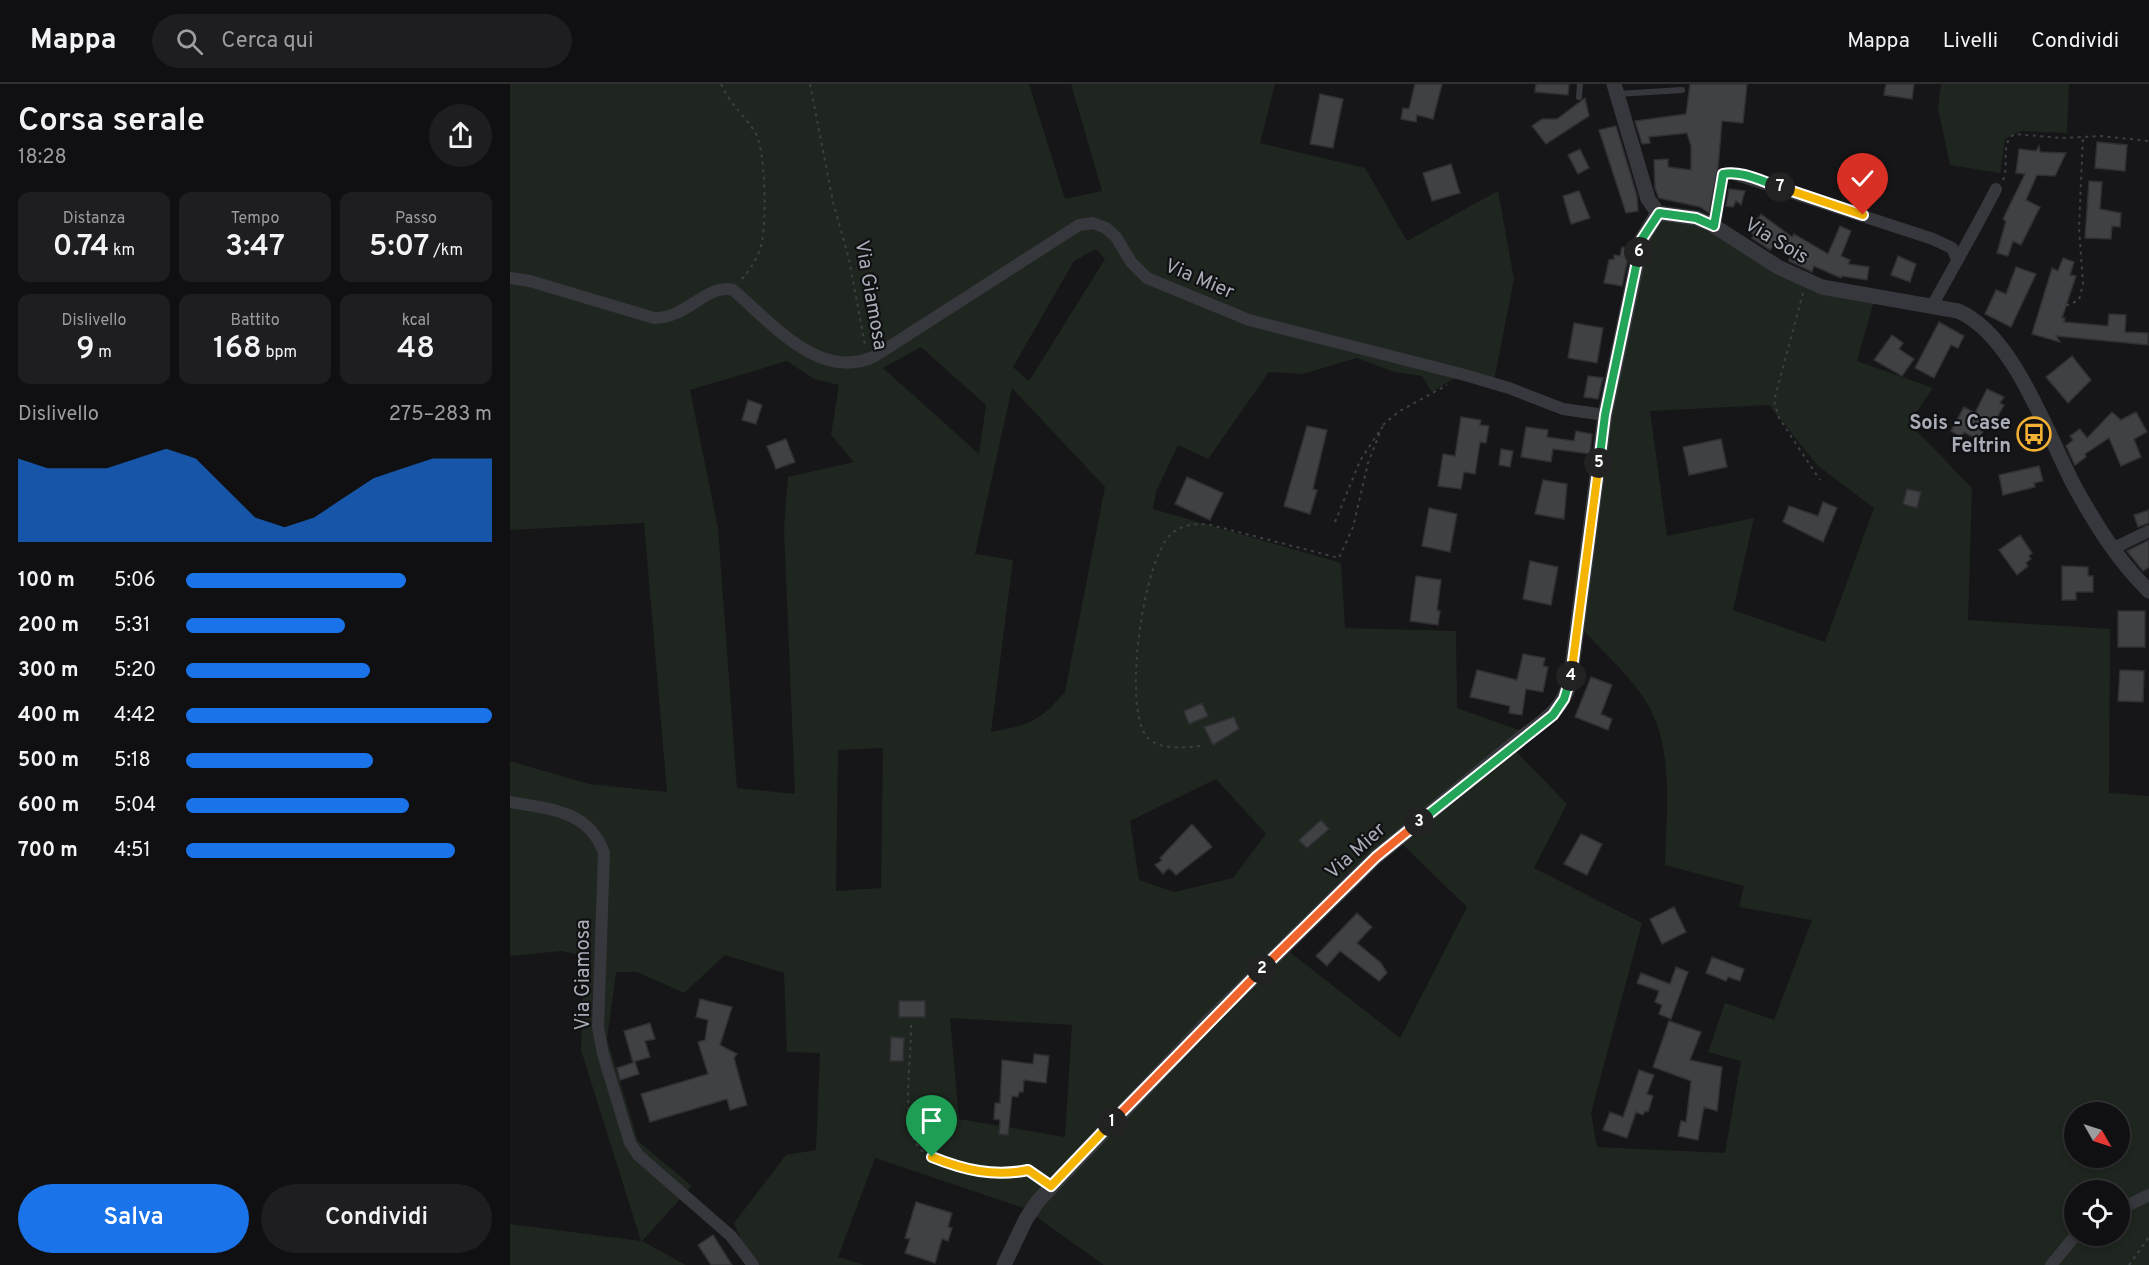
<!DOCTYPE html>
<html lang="it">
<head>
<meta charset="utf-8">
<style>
  :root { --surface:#101012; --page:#1e1e20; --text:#f1f3f6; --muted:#9c9d9f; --line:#303032; --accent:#1a73e8 }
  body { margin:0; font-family:Overpass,sans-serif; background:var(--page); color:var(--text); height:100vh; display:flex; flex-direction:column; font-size:22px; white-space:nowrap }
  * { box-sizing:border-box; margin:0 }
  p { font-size:20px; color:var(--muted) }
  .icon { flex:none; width:33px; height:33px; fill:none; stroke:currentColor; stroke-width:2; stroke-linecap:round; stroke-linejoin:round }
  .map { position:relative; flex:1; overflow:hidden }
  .sheet { display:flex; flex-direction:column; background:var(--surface); width:510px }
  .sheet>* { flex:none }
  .needle { width:39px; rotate:129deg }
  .fabs { position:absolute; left:1554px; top:1018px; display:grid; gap:12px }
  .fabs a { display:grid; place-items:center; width:66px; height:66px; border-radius:50%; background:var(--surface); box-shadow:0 3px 9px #0003,0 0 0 2px var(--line); font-size:30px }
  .pin { position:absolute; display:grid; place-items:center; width:51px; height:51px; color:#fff; margin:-62px -26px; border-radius:50% 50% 50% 0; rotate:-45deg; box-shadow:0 0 6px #0007 }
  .pin .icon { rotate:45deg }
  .km { position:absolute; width:30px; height:30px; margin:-15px; border-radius:50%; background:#222; color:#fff; font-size:16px; line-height:30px; text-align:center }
  .round { display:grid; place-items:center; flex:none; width:63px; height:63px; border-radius:32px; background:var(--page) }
  .overview { display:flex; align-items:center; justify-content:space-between; height:102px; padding:0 18px }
  h1 { font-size:33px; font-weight:600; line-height:45px }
  .stats { display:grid; grid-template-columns:repeat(3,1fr); gap:9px; height:102px; padding:6px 18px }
  .stats div { display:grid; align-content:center; border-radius:12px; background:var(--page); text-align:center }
  .stats b { font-size:30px; font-weight:600 }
  .stats small { font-size:16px; font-weight:400 }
  .stats p { font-size:16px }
  .chart { height:168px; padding:12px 18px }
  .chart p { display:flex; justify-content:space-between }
  .chart svg { width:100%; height:108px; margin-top:6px; fill:var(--accent); opacity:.7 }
  .button { display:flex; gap:12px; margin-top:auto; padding:12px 18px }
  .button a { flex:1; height:69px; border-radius:36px; background:var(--accent); color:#fff; font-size:24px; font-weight:600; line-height:69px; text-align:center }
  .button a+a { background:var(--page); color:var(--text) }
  ul { padding:0 18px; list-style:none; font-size:20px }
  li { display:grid; grid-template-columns:96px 72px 1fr; align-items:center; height:45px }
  li i { height:15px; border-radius:8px; background:var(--accent) }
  header { display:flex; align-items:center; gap:36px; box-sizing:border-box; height:84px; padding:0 30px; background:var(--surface); border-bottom:2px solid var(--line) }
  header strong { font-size:28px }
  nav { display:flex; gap:33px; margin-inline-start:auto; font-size:21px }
  .search { width:420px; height:54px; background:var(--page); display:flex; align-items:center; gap:15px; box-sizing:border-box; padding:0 21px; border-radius:33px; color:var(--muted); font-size:22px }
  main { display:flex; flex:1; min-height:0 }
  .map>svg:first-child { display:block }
  .green { fill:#1e261f; fill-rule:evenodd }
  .building { fill:#404145; stroke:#303034; stroke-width:1.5 }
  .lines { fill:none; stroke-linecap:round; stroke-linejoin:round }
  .path { stroke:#3d3f44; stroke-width:2; stroke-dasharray:3 4.5; stroke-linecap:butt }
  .service { stroke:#37383d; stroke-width:6 }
  .minor { stroke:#37383d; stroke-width:12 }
  .tertiary { stroke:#37383d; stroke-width:15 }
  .split-1-casing { stroke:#fff; stroke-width:12 }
  .split-2-casing { stroke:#fff; stroke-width:12 }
  .split-3-casing { stroke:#fff; stroke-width:12 }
  .split-4-casing { stroke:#fff; stroke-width:12 }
  .split-5-casing { stroke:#fff; stroke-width:12 }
  .split-6-casing { stroke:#fff; stroke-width:12 }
  .split-7-casing { stroke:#fff; stroke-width:12 }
  .split-8-casing { stroke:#fff; stroke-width:12 }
  .split-1 { stroke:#f5b400; stroke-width:8 }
  .split-2 { stroke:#f0652b; stroke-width:8 }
  .split-3 { stroke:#f0652b; stroke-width:8 }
  .split-4 { stroke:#22a559; stroke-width:8 }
  .split-5 { stroke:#f5b400; stroke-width:8 }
  .split-6 { stroke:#22a559; stroke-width:8 }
  .split-7 { stroke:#22a559; stroke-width:8 }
  .split-8 { stroke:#f5b400; stroke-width:8 }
  .labels { text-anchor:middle; stroke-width:4.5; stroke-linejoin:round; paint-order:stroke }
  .street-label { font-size:20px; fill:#a8adb8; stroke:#111113 }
  .poi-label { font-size:20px; font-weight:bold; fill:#a8adb8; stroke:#111113; text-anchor:end }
</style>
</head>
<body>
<header>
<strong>Mappa</strong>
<div class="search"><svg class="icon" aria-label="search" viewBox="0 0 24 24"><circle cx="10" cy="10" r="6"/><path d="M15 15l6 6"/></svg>Cerca qui</div>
<nav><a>Mappa</a><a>Livelli</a><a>Condividi</a></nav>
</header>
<main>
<section class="sheet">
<div class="overview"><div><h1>Corsa serale</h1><p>18:28</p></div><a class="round"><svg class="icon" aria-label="share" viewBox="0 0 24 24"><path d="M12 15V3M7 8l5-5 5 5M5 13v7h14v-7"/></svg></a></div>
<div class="stats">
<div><p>Distanza</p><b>0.74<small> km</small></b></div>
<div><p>Tempo</p><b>3:47</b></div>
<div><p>Passo</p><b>5:07<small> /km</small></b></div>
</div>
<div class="stats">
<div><p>Dislivello</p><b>9<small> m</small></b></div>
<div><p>Battito</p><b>168<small> bpm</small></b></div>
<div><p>kcal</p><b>48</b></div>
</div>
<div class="chart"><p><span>Dislivello</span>275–283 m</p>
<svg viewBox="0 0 160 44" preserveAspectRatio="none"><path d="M0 44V10L10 14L20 14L30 14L40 10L50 6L60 10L70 22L80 34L90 38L100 34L110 26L120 18L130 14L140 10L150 10L160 10V44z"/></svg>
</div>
<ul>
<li><b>100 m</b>5:06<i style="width:72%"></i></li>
<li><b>200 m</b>5:31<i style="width:52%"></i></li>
<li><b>300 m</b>5:20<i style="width:60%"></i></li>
<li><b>400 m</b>4:42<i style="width:100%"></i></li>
<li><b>500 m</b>5:18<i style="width:61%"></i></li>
<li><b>600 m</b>5:04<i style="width:73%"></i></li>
<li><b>700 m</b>4:51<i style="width:88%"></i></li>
</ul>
<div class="button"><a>Salva</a><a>Condividi</a></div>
</section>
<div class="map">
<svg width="1639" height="1181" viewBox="0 0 1639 1181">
  <rect width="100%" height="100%" fill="#161618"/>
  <path class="green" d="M 0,0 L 519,0 L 555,115 L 592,107 L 561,0 L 765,0 L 750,59 L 855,84 L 897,157 L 988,107 L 1004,195 L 984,297 L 955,288 L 922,308 L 912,292 L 884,288 L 847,274 L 793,290 L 759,288 L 698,375 L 668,361 L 646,408 L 643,425 L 831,479 L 835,544 L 946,547 L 947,624 L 1014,648 L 999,660 L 1057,720 L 1024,784 L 1132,839 L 1081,1029 L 1087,1063 L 1215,1069 L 1231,977 L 1198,968 L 1215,919 L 1264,936 L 1302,836 L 1229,823 L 1234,802 L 1155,781 C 1156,727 1166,661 1133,613 C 1115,586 1087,562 1065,538 L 1130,153 L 1151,126 L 1208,139 L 1283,189 L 1366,210 L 1347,277 L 1423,304 L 1399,339 L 1462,404 L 1458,536 L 1600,545 L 1599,709 L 1639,712 L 1639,1181 L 594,1181 L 514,1124 L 365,1074 L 328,1173 L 355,1181 L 242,1181 L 224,1139 L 276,1071 L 306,1066 L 310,969 L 277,968 L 274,889 L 215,871 L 174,909 L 127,888 L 106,888 L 97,955 L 128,1057 L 182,1102 L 132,1157 L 176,1181 L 0,1181 L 0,1140 L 131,1157 L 71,966 L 74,872 L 51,867 L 0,872 L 0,677 L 79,700 L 157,708 L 134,439 L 0,446 ZM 586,165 L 595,175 L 519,297 L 503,283 L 564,177 ZM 411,263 L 476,321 L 469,370 L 373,284 ZM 277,277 L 304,295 L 329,301 L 321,351 L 344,378 L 278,393 L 274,444 L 285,710 L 227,704 L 208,444 L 180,306 ZM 502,304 L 595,403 L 555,608 C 529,638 519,641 481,648 L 503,476 L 465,470 ZM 1259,321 L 1307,381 L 1364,424 L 1315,558 L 1223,526 L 1244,434 L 1157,452 L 1140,327 ZM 373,664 L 371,804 L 326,807 L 328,666 ZM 706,695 L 756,750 L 723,794 L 664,808 L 629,796 L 620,737 ZM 891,759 L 957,823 L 890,954 L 777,866 ZM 440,934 L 562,941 L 555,1053 L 449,1035 ZM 1564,1029 L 1610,1029 L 1610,1074 L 1564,1074 ZM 1564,1107 L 1610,1107 L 1610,1152 L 1564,1152 Z
    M 1431,0 L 1559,0 L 1557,49 L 1511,47 L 1495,55 L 1490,89 L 1440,81 L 1428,24 Z"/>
  <path class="building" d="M 905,0 L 932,0 L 923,35 L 907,31 L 906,38 L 891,35 L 893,24 L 899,25 Z
    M 1026,0 L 1059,0 L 1058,11 L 1025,8 Z
    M 1180,0 L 1237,0 L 1233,39 L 1212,37 L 1208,84 L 1199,129 L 1190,123 L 1149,114 L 1145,104 L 1144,76 L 1158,75 L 1158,83 L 1181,86 L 1181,62 L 1177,49 L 1139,53 L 1140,59 L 1132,60 L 1125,37 L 1176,30 Z
    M 1376,0 L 1404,0 L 1402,15 L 1374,11 Z
    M 810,10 L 833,15 L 823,64 L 800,60 Z
    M 1075,14 L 1079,32 L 1036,60 L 1022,42 L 1032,35 L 1047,35 Z
    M 1106,42 L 1127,112 L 1128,127 L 1116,129 L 1089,46 Z
    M 1587,58 L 1617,61 L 1615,87 L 1585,84 Z
    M 1529,62 L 1530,68 L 1556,69 L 1545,92 L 1527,91 L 1516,116 L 1530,123 L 1511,161 L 1503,157 L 1498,172 L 1487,169 L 1496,137 L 1493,135 L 1515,90 L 1506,89 L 1509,65 L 1526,67 Z
    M 1070,65 L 1079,84 L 1068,90 L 1058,71 Z
    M 941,80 L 950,109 L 922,117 L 913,89 Z
    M 1579,97 L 1592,98 L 1590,125 L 1611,129 L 1610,143 L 1602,142 L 1601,155 L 1575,154 Z
    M 1219,105 L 1235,107 L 1231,121 L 1226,117 L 1223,123 L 1216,122 Z
    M 1069,107 L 1080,134 L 1061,140 L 1053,112 Z
    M 1251,130 L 1282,153 L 1284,150 L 1318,170 L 1330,142 L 1341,147 L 1331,172 L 1340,176 L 1338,180 L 1359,183 L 1357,196 L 1332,192 L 1331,194 L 1304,182 L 1302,188 L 1279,177 L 1280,173 L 1264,160 L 1260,166 L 1242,154 L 1244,151 L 1239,147 Z
    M 1112,163 L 1120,165 L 1112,202 L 1094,199 L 1099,176 L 1104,175 L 1104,171 L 1110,172 Z
    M 1388,172 L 1406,180 L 1400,198 L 1381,191 Z
    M 1553,174 L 1564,178 L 1560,191 L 1566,192 L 1552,234 L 1555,234 L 1554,238 L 1598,242 L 1599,230 L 1616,231 L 1615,248 L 1638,249 L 1638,261 L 1546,252 L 1550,258 L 1522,250 L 1542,184 L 1548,187 Z
    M 1506,183 L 1526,190 L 1501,243 L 1475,230 L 1486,206 L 1496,210 Z
    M 1429,238 L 1454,252 L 1448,264 L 1441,261 L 1424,294 L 1405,284 Z
    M 1064,239 L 1093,244 L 1087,279 L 1058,274 Z
    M 1382,251 L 1393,259 L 1389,265 L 1404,275 L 1392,292 L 1364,276 Z
    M 1562,272 L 1581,296 L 1558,319 L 1536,293 Z
    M 1078,292 L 1093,294 L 1088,315 L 1074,313 Z
    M 1477,305 L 1494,313 L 1490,319 L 1494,321 L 1484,339 L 1479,337 L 1468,356 L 1454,348 L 1451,353 L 1441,347 L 1454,323 L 1465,329 Z
    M 238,316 L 252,321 L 246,340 L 232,336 Z
    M 1602,328 L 1611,336 L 1626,328 L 1637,348 L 1624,355 L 1631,373 L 1611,382 L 1599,354 L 1575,370 L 1576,373 L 1565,381 L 1556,362 L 1563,356 L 1560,352 L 1570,345 L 1577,354 Z
    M 951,333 L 971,336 L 970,341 L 979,342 L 976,359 L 970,358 L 965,390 L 954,388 L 951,405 L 928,402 L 933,370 L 945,372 Z
    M 797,342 L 817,346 L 803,405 L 807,406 L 800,430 L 774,422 Z
    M 1016,343 L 1038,346 L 1037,353 L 1064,357 L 1066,347 L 1082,350 L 1080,370 L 1043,365 L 1041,378 L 1011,373 Z
    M 276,355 L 285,378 L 266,385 L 257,362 Z
    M 1211,355 L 1217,383 L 1179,391 L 1173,363 Z
    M 991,365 L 1003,367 L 1000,383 L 989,381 Z
    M 1529,382 L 1533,397 L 1524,399 L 1525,403 L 1493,411 L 1489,391 Z
    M 677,393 L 713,409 L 700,436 L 665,420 Z
    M 1033,396 L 1057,400 L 1054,435 L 1025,430 Z
    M 1397,405 L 1411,408 L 1407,424 L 1393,420 Z
    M 1313,418 L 1327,424 L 1313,458 L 1273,438 L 1279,422 L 1308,432 Z
    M 919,424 L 947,430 L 940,468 L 912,462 Z
    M 1639,426 L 1639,439 L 1628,443 L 1624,431 Z
    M 1510,451 L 1522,469 L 1519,472 L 1521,475 L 1516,479 L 1518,482 L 1507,491 L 1489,466 Z
    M 1639,456 L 1639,483 L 1633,487 L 1617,467 Z
    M 1020,477 L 1048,483 L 1041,521 L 1013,515 Z
    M 1552,482 L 1578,483 L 1578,492 L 1583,492 L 1583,508 L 1566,508 L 1566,516 L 1552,516 Z
    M 906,492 L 931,496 L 927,526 L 930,527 L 928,541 L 900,537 Z
    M 1608,527 L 1635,527 L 1635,563 L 1608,563 Z
    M 1013,570 L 1035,574 L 1033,582 L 1038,583 L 1033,608 L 1016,605 L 1012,631 L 999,629 L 1000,622 L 960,613 L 967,586 L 1007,596 Z
    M 1610,586 L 1634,587 L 1633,618 L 1608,617 Z
    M 1081,593 L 1102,601 L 1091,630 L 1102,635 L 1098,646 L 1065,633 Z
    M 692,619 L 698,632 L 679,640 L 674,627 Z
    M 724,633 L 729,645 L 703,661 L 694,643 Z
    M 811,736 L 819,745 L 797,764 L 789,756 Z
    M 682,740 L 702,763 L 666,791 L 659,784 L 653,790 L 645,781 L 652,776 L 650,774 Z
    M 1071,750 L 1092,760 L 1077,791 L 1054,780 Z
    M 1164,823 L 1176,848 L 1152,860 L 1140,835 Z
    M 847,829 L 862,843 L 847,859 L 871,879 L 877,889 L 869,897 L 830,867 L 817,882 L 806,872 Z
    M 1202,873 L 1234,885 L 1230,897 L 1218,893 L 1216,897 L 1196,889 Z
    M 1166,883 L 1178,888 L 1161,935 L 1149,930 L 1152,921 L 1145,918 L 1149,907 L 1127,899 L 1131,889 L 1160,900 Z
    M 190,915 L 222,923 L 210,961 L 227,970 L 224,974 L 237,1021 L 220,1026 L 217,1015 L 140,1038 L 131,1010 L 198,990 L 188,958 L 195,956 L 198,936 L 186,933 Z
    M 389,917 L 415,917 L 415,933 L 389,933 Z
    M 1159,937 L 1191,948 L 1180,976 L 1212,983 L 1207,1027 L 1194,1023 L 1188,1056 L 1168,1052 L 1171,1037 L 1176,1038 L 1181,997 L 1143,983 Z
    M 140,939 L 145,955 L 135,957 L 140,973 L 123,978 L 114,947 Z
    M 381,953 L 394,954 L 393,977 L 380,977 Z
    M 524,970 L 539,972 L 536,999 L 514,996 L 513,1008 L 509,1008 L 508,1013 L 502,1012 L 498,1051 L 489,1050 L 490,1036 L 484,1035 L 485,1019 L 490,1019 L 492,976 L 523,980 Z
    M 125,978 L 129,990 L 110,996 L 107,984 Z
    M 1129,986 L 1144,991 L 1137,1010 L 1143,1012 L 1138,1028 L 1135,1027 L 1133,1031 L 1126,1028 L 1117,1054 L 1093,1046 L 1100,1028 L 1113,1033 Z
    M 406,1118 L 442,1129 L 438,1143 L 442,1144 L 438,1157 L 432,1155 L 425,1179 L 395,1169 L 400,1155 L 395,1154 Z
    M 203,1151 L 222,1181 L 201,1181 L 188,1161 Z"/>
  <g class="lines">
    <path class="path" d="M 211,0 C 219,19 234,31 245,48 C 256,66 257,141 251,162 C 247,176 240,186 230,197
      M 300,0 L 323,118 L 339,175 L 355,261
      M 1493,96 C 1500,82 1489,58 1505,50 L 1551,54 L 1591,52 L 1639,57
      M 1293,209 L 1264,317 L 1269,334 L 1310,396
      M 1534,216 L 1558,221 L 1569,216 L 1573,200 L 1569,144 L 1573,52
      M 873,341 L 888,328 L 937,301
      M 825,438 L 850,377 L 870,346
      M 690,662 C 675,664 648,666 637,653 C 612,624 633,474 662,449 C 674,440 687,439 701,441 L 829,474 L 843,443 L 858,379 L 873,341
      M 401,941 C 402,971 390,1042 409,1064 C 418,1074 433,1077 446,1082 C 471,1090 492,1092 518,1086 L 528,1093
      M 1619,1181 L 1639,1153"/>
    <path class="service" d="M 1107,10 L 1172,6
      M 1069,13 L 1070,0"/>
    <path class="minor" d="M 1205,142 L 1213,90 L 1221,89 L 1423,155 L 1442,164 L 1446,173
      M 0,194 L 20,197 L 144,234 C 176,235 199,198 223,206 C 261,238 310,299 365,272 L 569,141 L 583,139 L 596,144 L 606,153 L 621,178 L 637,194 L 739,236 L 955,291 L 999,304 L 1053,325 L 1095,331
      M 1422,222 C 1444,182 1465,146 1486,105
      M 1602,465 L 1639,447
      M 0,718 C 39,725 79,726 94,769 L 88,943 L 93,970 L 120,1059 L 128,1071 L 221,1152 L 243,1181
      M 1610,1125 L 1639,1111
      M 1541,1181 L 1565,1152"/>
    <path class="tertiary" d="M 1104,0 L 1138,115 L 1148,129 L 1186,134 L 1201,140 L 1268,183 L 1312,203 L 1448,227 C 1505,251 1538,354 1567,407 C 1588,444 1609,478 1639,507
      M 494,1181 L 516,1135 L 528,1117 L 700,936 L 866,773 L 1011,654 C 1034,637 1052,627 1060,598 L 1095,331 L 1132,155 L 1148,129"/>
  </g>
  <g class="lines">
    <defs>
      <path id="split-1" d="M 422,1073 C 454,1086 484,1093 518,1086 L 541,1102 L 602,1038"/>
      <path id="split-2" d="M 602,1038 L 752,885"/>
      <path id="split-3" d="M 752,885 L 866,773 L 909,738"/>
      <path id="split-4" d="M 909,738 L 1043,631 L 1054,615 L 1061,592"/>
      <path id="split-5" d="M 1061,592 L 1089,379"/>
      <path id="split-6" d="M 1089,379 L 1095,331 L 1129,168"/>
      <path id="split-7" d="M 1129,168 L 1132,155 L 1149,129 L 1186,134 L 1204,142 L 1213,90 C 1231,86 1253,98 1270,103"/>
      <path id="split-8" d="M 1270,103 L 1353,131"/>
    </defs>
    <use href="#split-1" class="split-1-casing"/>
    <use href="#split-2" class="split-2-casing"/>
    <use href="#split-3" class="split-3-casing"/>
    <use href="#split-4" class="split-4-casing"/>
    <use href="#split-5" class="split-5-casing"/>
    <use href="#split-6" class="split-6-casing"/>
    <use href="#split-7" class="split-7-casing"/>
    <use href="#split-8" class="split-8-casing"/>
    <use href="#split-1" class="split-1"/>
    <use href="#split-2" class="split-2"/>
    <use href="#split-3" class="split-3"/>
    <use href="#split-4" class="split-4"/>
    <use href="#split-5" class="split-5"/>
    <use href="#split-6" class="split-6"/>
    <use href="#split-7" class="split-7"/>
    <use href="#split-8" class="split-8"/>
  </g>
  <defs>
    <symbol id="bus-ring" viewBox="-11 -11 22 22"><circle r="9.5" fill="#111113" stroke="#f2b134" stroke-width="1.5"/><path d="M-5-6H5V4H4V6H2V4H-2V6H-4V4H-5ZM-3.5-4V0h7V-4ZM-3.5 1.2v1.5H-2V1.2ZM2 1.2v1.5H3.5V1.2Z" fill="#f2b134"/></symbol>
  </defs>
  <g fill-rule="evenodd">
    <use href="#bus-ring" x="1505" y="331" width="38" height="38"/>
  </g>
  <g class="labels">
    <g class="street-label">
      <text transform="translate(1267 156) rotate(31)" y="7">Via Sois</text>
      <text transform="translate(690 194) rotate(23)" y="7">Via Mier</text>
      <text transform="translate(362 211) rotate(80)" y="7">Via Giamosa</text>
      <text transform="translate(845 766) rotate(-42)" y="7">Via Mier</text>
      <text transform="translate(72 891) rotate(-90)" y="7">Via Giamosa</text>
    </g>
    <g class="poi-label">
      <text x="1501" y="345">Sois - Case<tspan x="1501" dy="23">Feltrin</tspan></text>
    </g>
  </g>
</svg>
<div class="fabs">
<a><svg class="needle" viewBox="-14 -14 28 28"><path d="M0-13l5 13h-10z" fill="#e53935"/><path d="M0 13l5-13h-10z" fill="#9c9d9f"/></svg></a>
<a><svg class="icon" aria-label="locate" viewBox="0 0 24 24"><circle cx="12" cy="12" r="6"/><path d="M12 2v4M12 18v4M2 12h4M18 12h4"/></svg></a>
</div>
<div class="pin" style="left:422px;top:1073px;background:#1e9e55"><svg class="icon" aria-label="arrive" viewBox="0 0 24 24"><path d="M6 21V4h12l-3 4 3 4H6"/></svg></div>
<div class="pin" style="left:1353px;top:131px;background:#d93025"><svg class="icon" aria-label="check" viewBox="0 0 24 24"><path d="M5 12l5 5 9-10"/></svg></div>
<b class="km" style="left:602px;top:1038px">1</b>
<b class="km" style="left:752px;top:885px">2</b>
<b class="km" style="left:909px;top:738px">3</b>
<b class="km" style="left:1061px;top:592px">4</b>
<b class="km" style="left:1089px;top:379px">5</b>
<b class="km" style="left:1129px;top:168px">6</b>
<b class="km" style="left:1270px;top:103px">7</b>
</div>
</main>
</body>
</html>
